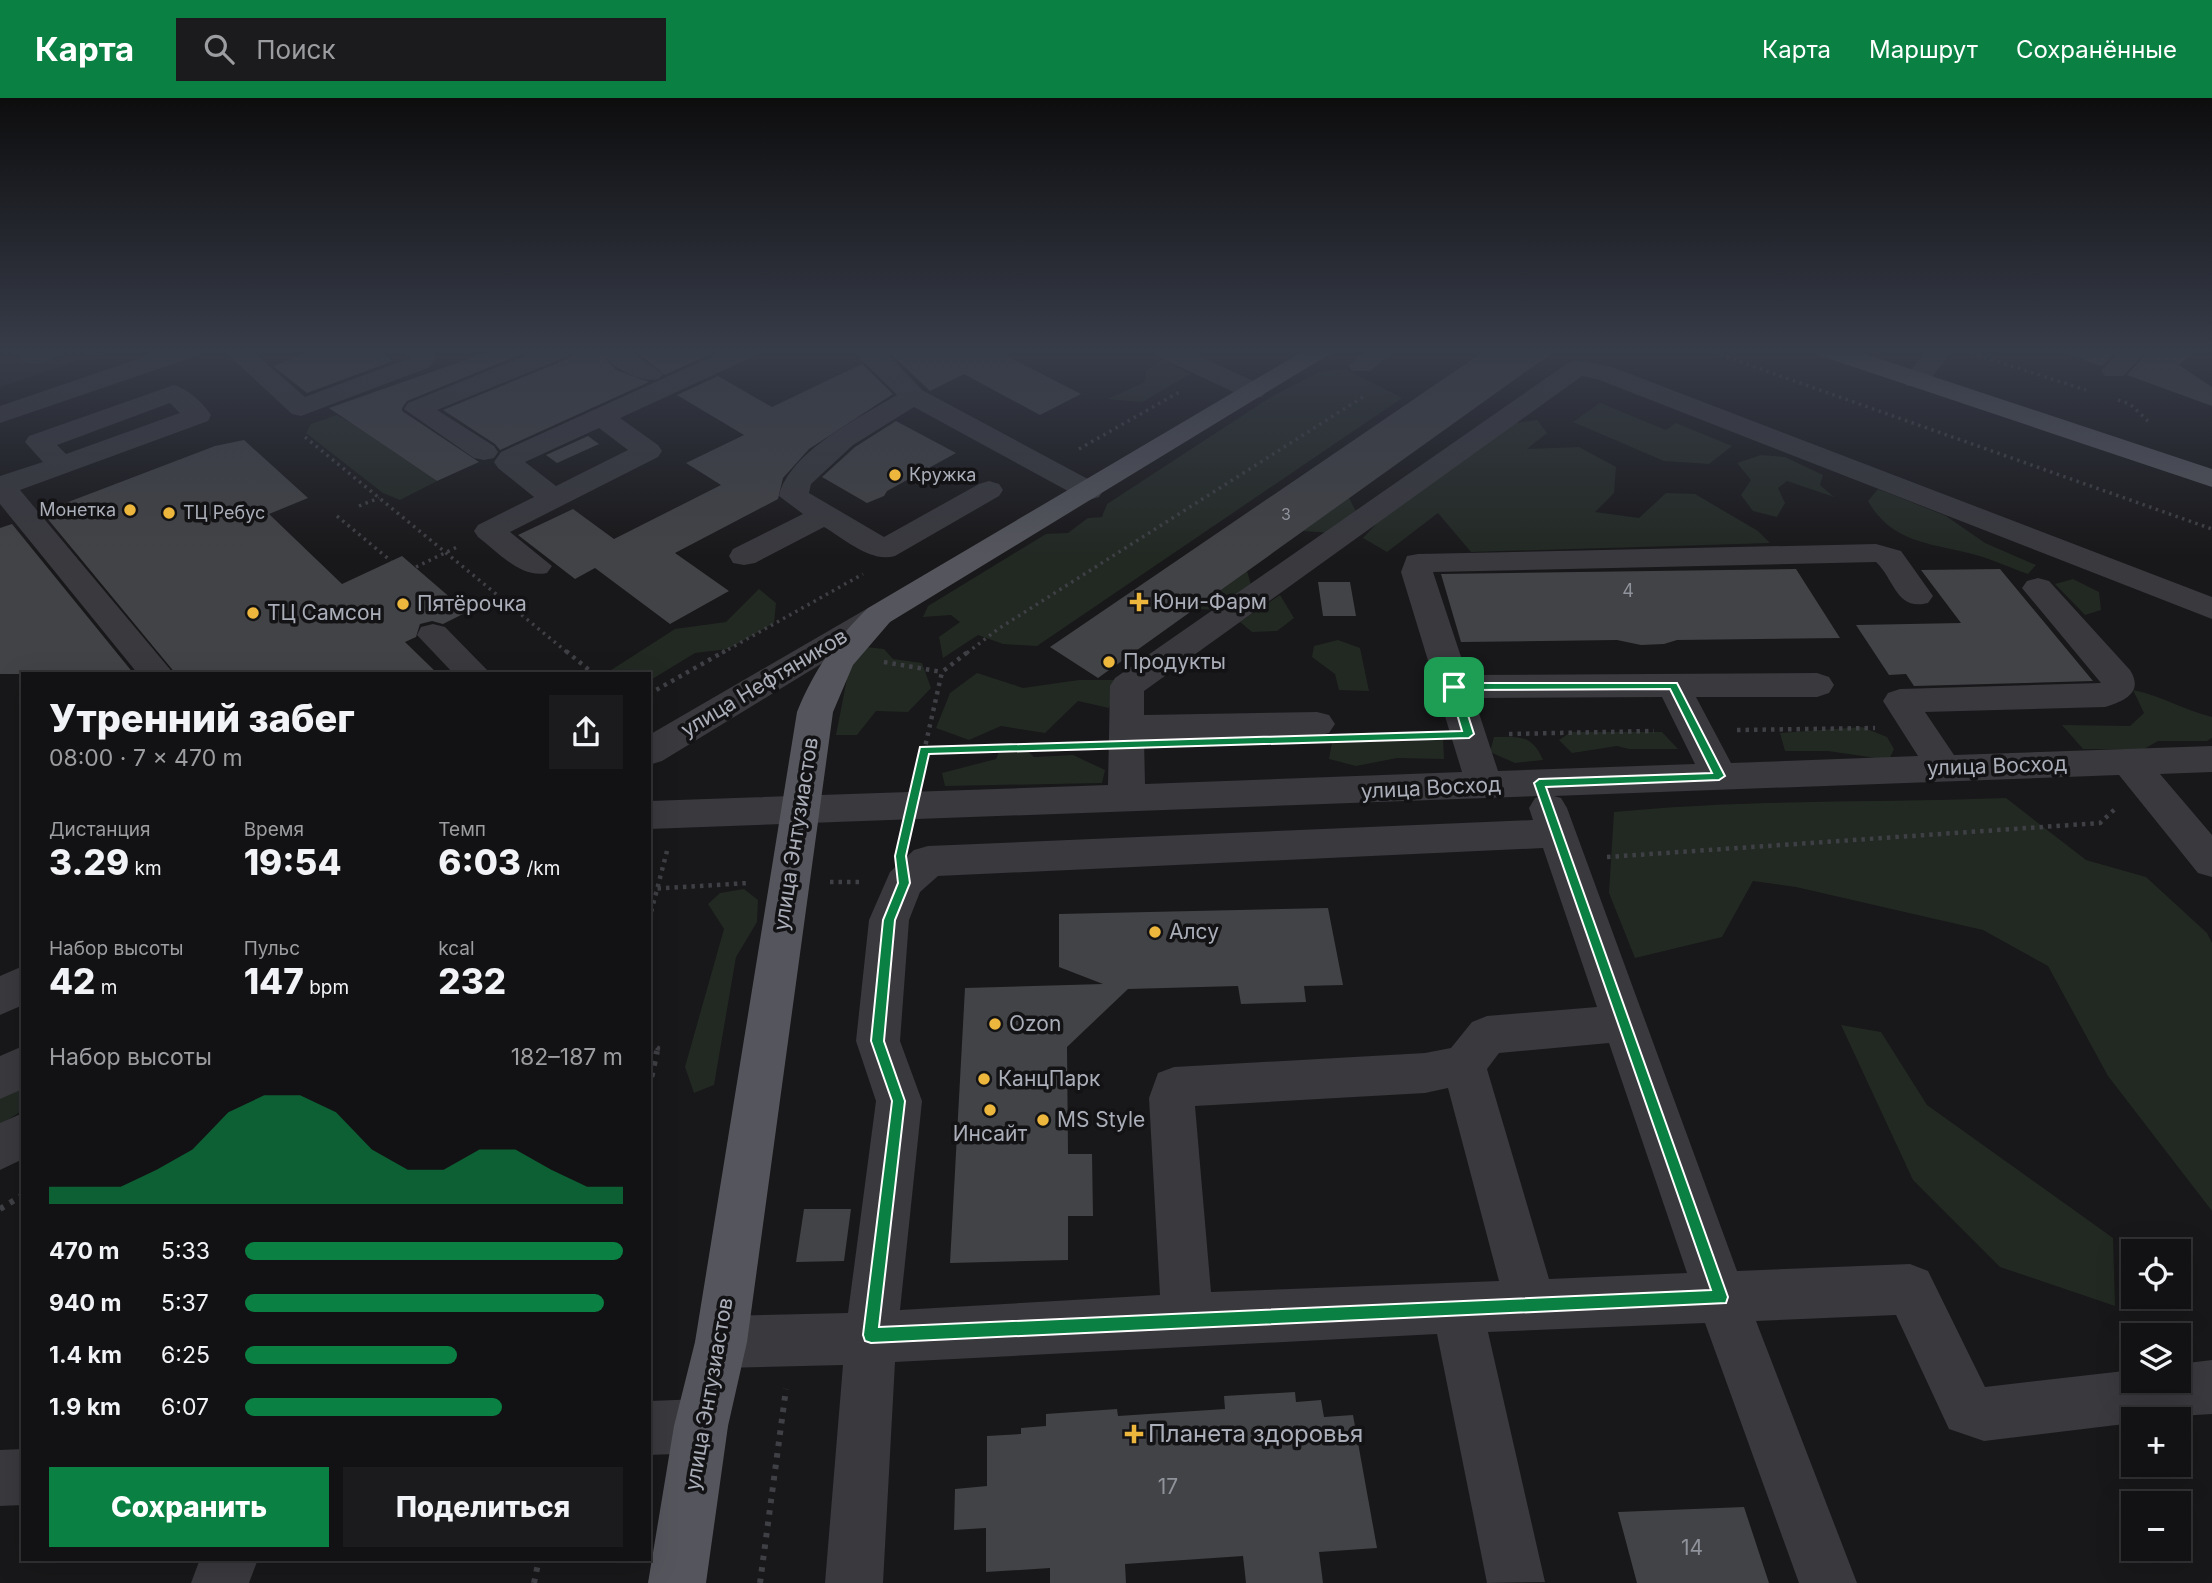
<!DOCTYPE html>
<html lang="ru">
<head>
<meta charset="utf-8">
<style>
  :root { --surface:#121113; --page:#1b1a1c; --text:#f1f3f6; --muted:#9c9da0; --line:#313133; --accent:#0b8043 }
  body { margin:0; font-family:Inter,sans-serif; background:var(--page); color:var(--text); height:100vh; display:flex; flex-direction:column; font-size:26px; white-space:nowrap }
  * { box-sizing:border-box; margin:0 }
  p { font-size:23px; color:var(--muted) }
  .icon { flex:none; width:38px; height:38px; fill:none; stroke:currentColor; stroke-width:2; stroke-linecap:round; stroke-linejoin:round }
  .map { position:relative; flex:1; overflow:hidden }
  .side { position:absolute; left:21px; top:574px; width:630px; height:889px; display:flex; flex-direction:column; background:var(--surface); border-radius:0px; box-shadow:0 7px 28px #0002,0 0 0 2px var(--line) }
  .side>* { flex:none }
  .buttons { position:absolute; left:2121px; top:1141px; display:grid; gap:14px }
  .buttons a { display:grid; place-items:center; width:70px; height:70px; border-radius:0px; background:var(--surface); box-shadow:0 7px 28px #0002,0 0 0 2px var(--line); font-size:35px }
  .pin { position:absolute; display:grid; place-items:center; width:60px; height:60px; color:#fff; margin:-30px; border-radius:14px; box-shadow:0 4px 10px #0006 }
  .round { display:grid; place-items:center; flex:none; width:74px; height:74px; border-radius:0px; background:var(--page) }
  .overview { display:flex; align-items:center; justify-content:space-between; height:119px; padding:0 28px }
  h1 { font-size:38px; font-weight:800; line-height:52px }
  .stats { display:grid; grid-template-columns:repeat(3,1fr); gap:10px; height:119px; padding:7px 28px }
  .stats div { display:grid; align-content:center }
  .stats b { font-size:35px; font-weight:800 }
  .stats small { font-size:19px; font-weight:400 }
  .stats p { font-size:19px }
  .chart { height:196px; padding:14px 28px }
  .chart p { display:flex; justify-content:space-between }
  .chart svg { width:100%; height:126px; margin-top:7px; fill:var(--accent); opacity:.7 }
  .primary-button { display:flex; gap:14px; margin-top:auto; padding:14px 28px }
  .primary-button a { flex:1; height:80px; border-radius:0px; background:var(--accent); color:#fff; font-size:28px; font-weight:800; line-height:80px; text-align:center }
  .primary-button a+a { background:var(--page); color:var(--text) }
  ul { padding:0 28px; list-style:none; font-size:23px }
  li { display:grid; grid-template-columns:112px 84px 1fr; align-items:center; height:52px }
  li i { height:18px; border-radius:9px; background:var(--accent) }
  header { display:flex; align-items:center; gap:42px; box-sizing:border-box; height:98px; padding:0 35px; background:var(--accent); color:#fff }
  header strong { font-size:33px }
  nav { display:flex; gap:38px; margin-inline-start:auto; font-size:24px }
  .search { width:490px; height:63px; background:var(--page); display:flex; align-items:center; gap:18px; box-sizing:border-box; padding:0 24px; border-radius:0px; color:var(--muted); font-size:26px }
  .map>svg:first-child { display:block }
  .built { fill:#242326 }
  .green { fill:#222923 }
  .building { fill:#424346 }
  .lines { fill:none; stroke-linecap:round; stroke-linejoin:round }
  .path-far2 { stroke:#3f4045; stroke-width:3.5; stroke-dasharray:2.5 4.5; stroke-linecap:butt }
  .path-far1 { stroke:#3f4045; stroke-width:4.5; stroke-dasharray:3.5 5; stroke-linecap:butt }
  .path { stroke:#3f4045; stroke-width:6; stroke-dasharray:4.5 7; stroke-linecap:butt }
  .minor { fill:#39393e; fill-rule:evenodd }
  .major { fill:#55565d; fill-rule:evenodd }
  .route { fill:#0b8043; stroke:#fff; stroke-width:2; fill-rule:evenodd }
  .poi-dot { fill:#edb63c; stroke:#131214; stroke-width:2.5 }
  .labels { text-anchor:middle; stroke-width:7; stroke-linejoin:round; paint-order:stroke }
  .far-number-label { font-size:16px; fill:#90939c }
  .far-poi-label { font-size:18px; fill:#aaaeb9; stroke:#131214; text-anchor:start }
  .number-label { font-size:18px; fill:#90939c }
  .poi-label { font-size:21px; fill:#aaaeb9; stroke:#131214; text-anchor:start }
  .street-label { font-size:21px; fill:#aaaeb9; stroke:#131214 }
  .near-number-label { font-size:21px; fill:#90939c }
  .near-poi-label { font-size:24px; fill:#aaaeb9; stroke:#131214; text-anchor:start }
</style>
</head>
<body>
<header>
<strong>Карта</strong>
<div class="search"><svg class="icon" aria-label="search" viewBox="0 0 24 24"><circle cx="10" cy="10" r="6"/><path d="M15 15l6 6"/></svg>Поиск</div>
<nav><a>Карта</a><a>Маршрут</a><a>Сохранённые</a></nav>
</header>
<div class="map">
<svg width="2212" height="1485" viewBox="0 0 2212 1485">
  <rect width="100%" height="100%" fill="#181719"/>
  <path class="built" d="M 0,252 L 112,252 L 0,289 Z"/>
  <path class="green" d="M 1162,263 L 1190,276 L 1142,304 L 1108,301 L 1145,284 L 1146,272 Z
    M 1345,271 L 1402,300 L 1037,548 L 1003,546 L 978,537 L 943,560 L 939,539 L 960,524 L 951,517 L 923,519 L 928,508 L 1046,436 L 1068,435 L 1088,420 L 1102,419 L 1107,406 L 1271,299 L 1320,274 Z
    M 1600,305 L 1666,332 L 1676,325 L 1732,348 L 1709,366 L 1664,363 L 1573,324 Z
    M 337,317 L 351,325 L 437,383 L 400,402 L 383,395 L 306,335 L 311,326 Z
    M 1537,322 L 1547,335 L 1527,351 L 1579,349 L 1616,369 L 1614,395 L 1595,414 L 1639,420 L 1666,395 L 1695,396 L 1758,433 L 1770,445 L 1471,454 L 1438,415 L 1387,454 L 1363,440 L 1394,407 L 1508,326 Z
    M 1761,357 L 1785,359 L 1823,377 L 1820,387 L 1834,399 L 1787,383 L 1778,390 L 1785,405 L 1777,419 L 1753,413 L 1741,397 L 1751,382 L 1737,365 Z
    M 1878,391 L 1946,418 L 1985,445 L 2036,467 L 2028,476 C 2011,470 1994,462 1976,457 C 1933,445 1892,446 1868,403 Z
    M 1349,400 L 1358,417 L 1332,435 L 1303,433 Z
    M 1247,473 L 1252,490 L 1223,512 L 1195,511 Z
    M 2073,481 L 2099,494 L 2101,512 L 2085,517 L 2055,486 Z
    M 759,491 L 776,505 L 774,525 L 728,551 L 695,555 L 649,583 L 649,576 L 605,576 L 675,531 L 726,524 Z
    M 1280,497 L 1294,520 L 1277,533 L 1252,534 L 1240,524 Z
    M 1338,542 L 1360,550 L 1369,593 L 1339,592 L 1335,576 L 1312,559 L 1314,548 Z
    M 866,549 L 884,551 L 893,561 L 922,565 L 931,590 L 908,614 L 876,613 L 857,637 L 836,637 L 850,565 Z
    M 977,575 L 1023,590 L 1079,582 L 1116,582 L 1109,610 L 1078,603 L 1045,635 L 1001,628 L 969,642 L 936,630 L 950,595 Z
    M 2133,592 C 2162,598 2184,612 2212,619 L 2212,640 L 2207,643 L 2158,643 L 2144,651 L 2083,651 L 2062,627 L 2130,628 L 2144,615 Z
    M 1862,629 L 1887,639 L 1894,651 L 1889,662 L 1828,653 L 1785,653 L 1780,635 Z
    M 1571,634 L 1662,634 L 1678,651 L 1629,651 L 1617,648 L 1572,655 L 1559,642 Z
    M 1408,635 L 1443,640 L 1444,661 L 1397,660 L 1356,668 L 1329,661 L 1332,644 L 1363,637 L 1399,641 Z
    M 1494,639 C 1520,639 1532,636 1543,662 L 1515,665 L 1490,654 Z
    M 1002,646 L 1020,646 L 1034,659 L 1073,657 L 1105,672 L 1102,685 L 945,688 L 942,675 L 996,661 Z
    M 2006,700 L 2086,762 L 2146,779 L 2207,835 L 2212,845 L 2212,1113 L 2108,978 L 2048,868 L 1983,832 L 1796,789 L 1753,783 L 1722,839 L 1635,860 L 1609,795 L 1614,714 C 1744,701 1875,705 2006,700 Z
    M 744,791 L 758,802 L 757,824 L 736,859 L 714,987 L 694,995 L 685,969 L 724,831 L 708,806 L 720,795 Z
    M 1841,927 L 1881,934 L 1927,1007 L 2113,1140 L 2115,1208 L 2000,1169 L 1913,1082 Z
    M 23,985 L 23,1012 L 0,1027 L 0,998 Z"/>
  <path class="building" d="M 314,252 L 378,252 L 393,263 L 307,295 L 273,268 Z
    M 494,252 L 531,252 L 407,303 L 402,310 L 402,313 L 479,364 L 437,383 L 329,310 Z
    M 576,252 L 597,252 L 616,272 L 649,284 L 500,352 L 495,346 L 443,312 L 572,259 Z
    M 634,252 L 719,252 L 665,277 Z
    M 893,252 L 1014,252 L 1005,257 L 1081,296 L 1040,317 L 964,276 L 930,293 L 889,254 Z
    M 1486,252 L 1556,252 L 1098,580 L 1050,549 Z
    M 2071,252 L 2117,252 L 2102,268 L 2070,257 Z
    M 2150,252 L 2196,252 L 2179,267 L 2212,289 L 2212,308 L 2127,277 Z
    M 862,266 L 893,296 L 809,351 L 783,380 L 778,401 L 675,455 L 729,493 L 670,526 L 595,470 L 575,481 L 518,437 L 573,411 L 614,441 L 721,387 L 686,365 L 744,337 L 677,297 L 718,278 L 772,309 Z
    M 896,323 L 956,355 L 887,393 L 884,398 L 867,405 L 822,379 L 855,349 Z
    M 588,338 L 599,346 L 557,365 L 546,357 Z
    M 244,342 L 308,400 L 269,416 L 342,486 L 402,458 L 467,514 L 443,526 L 432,523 L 420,526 L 416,539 L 405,544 L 438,576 L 176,576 L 42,414 L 215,348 Z
    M 12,426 L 134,576 L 0,576 L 0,430 Z
    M 1796,471 L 1840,540 L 1677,542 L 1664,546 L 1641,547 L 1617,542 L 1461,544 L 1441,476 Z
    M 2000,471 L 2093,583 L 1914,588 L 1906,576 L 1889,577 L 1856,527 L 1961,525 L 1921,472 Z
    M 1318,484 L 1350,484 L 1356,518 L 1323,518 Z
    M 1328,810 L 1343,887 L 1304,888 L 1306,904 L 1241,906 L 1238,888 L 1128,891 L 1067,949 L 1068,1056 L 1092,1056 L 1093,1118 L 1068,1118 L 1068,1162 L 950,1165 L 965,890 L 1103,886 L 1059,869 L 1059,816 Z
    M 804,1111 L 851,1111 L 844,1163 L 796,1164 Z
    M 1295,1294 L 1296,1304 L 1321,1302 L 1324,1319 L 1353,1317 L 1377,1450 L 1319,1454 L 1323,1485 L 1246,1485 L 1243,1458 L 1125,1466 L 1126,1485 L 1050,1485 L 1050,1470 L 986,1474 L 986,1430 L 954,1432 L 955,1391 L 987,1388 L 987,1338 L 1021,1336 L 1021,1330 L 1046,1328 L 1046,1316 L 1117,1311 L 1118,1318 L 1225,1311 L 1224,1298 Z
    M 1744,1409 L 1769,1485 L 1637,1485 L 1618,1414 Z"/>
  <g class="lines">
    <path class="path-far2" d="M 979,252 L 990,259
      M 1707,252 L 2212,431
      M 1971,255 L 2086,292
      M 2118,302 L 2130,306 L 2150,325
      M 305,339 L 568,555
      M 1079,351 L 1181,293
      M 359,408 L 379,400
      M 337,418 L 391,463
      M 416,469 L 457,449
      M 722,555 L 863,476
      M 967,555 L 998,531 L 1366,297"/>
    <path class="path-far1" d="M 566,553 L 594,576
      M 884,564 L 942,574
      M 649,596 L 725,553
      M 1737,632 L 1875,630
      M 1509,636 L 1654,633
      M 1352,640 L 1427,638
      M 924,652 L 1088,648
      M 920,671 L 942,574 L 969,553
      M 1607,759 L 2100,725 L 2116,710
      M 830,784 L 860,784
      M 649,791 L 748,785
      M 649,822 L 667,753
      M 649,947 L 658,950 L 657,955"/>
    <path class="path" d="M 649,990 L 657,953
      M 0,1111 L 23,1097
      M 534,1485 L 539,1461
      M 760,1485 L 786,1291"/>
    <path class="minor" d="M 26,252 L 64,252 C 56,263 36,268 23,264 L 19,259 Z
      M 164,252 L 202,252 L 199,257 L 0,325 L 0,308 Z
      M 223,252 L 251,252 L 305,299 L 410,260 L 404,252 L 432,252 L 436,258 L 430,269 L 301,318 L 292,316 Z
      M 539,252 L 574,252 L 571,257 L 437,312 L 494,348 L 498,354 L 494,360 L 484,362 L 474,360 L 404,311 L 408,305 Z
      M 599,252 L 629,252 L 663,276 L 659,281 C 641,286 609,268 599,252 Z
      M 726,252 L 760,252 L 757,257 L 620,320 L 658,347 L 662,353 L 658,359 L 510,434 L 552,468 L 547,475 C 521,481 498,454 478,439 L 474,433 L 478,427 L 534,399 L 498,370 L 494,364 L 501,354 ZM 599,330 L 628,352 L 556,388 L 525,364 Z
      M 856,252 L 884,252 L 922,292 L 1099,387 L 1103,393 L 1099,399 L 1089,402 L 1079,399 L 914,309 L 853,347 L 811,386 L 809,395 L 884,439 L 979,386 L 989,383 L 999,386 L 1003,392 L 999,398 L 895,458 C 870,465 845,441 824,429 L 755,465 L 744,467 L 733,465 L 729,458 L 733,451 L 803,416 L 779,398 C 789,354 860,319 897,297 L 859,259 Z
      M 1152,252 L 1186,252 L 1262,287 L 1266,293 L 1262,299 L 1244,299 L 1155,257 Z
      M 1367,252 L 1396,252 L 1370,273 L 1352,273 L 1348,268 Z
      M 1927,252 L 1953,252 L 1925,288 L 1907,288 L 1903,282 Z
      M 2121,252 L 2148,252 L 2123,278 L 2105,278 L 2101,273 Z
      M 1577,262 L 1612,269 L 2212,499 L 2212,521 L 1597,281 L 1582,278 L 1144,593 L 1144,617 L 1317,614 L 1329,617 L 1335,626 L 1329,635 L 1317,638 L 1144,642 L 1145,686 L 1462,674 L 1401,474 L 1407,458 L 1418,456 L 1876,446 L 1901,453 L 1933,498 L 1928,505 C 1896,513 1895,482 1876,464 L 1433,474 L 1467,577 L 1817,575 L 1829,579 L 1834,587 L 1829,595 L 1817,599 L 1696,599 L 1731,665 L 1918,658 L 1883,603 L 1888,595 L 1900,591 L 2101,585 L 2022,490 L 2027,483 L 2038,480 L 2049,483 L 2130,572 C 2144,594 2125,603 2105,609 L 1925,614 L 1954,657 L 2212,648 L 2212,674 L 2160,676 L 2212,737 L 2212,779 L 2198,775 L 2119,677 L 1554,698 L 1561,700 L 1567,710 L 1737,1173 L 1910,1166 L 1928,1173 L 1985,1289 L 2133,1272 L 2133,1283 L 2179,1283 L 2179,1266 L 2212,1262 L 2212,1316 L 2133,1321 L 2133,1325 L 1984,1343 L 1949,1331 L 1896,1217 L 1756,1223 L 1857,1485 L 1799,1485 L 1705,1225 L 1488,1234 L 1545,1484 L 1487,1485 L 1437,1236 L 895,1264 L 883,1485 L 825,1485 L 843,1267 L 721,1270 L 703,1262 L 695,1244 L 703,1226 L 721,1218 L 848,1215 L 876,1003 L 856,943 L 869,822 L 890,774 L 914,752 L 928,748 L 1533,722 L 1529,710 L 1535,700 L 1540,698 L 649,731 L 649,703 L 1108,687 L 1110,588 L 1115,580 L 1568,265 ZM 1662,599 L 1695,666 L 1498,673 L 1474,600 ZM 1543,750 L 1597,909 L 1487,918 L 1472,924 L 1451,950 L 1425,955 L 1174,969 L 1158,975 L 1149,1000 L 1160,1197 L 900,1212 L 922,1003 L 900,943 L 909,822 L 920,794 L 938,778 ZM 1609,945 L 1687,1175 L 1549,1181 L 1487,971 L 1499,955 ZM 1448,990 L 1499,1183 L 1211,1194 L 1195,1008 L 1425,995 Z
      M 174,287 C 188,291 203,305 211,317 L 208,323 L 20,392 L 174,576 L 138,576 L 0,406 L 0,378 L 43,364 L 25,344 L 29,338 ZM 170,305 L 180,315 L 66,356 L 57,347 Z
      M 879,507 L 890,510 L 895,517 L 890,524 L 662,663 L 649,667 L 649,637 L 868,510 Z
      M 433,526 L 445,529 L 491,576 L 454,576 L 417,537 L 421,529 Z
      M 23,868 L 23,907 L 0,917 L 0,878 Z
      M 23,948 L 23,991 L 0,1001 L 0,958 Z
      M 23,1015 L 23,1061 L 0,1072 L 0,1025 Z
      M 701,1301 L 720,1309 L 728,1328 L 720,1347 L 701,1355 L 649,1357 L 649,1303 Z
      M 23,1351 L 23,1407 L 0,1408 L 0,1352 Z
      M 200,1461 L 258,1461 L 249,1485 L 191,1485 Z"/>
    <path class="major" d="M 1305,252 L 1336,252 L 890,524 L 853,567 L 833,614 L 747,1244 L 728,1328 L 706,1485 L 648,1485 L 674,1328 L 695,1244 L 797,614 C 814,572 836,541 868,510 Z
      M 1815,252 L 1853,252 L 2212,371 L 2212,389 L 1818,257 Z"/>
  </g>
  <linearGradient id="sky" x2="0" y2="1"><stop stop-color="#0d0d0e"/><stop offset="0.55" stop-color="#373c49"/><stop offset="1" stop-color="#373c49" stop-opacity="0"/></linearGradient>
  <rect width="2212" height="460" fill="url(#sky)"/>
  <path class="route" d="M 1454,585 L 1677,585 L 1725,678 L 1719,682 L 1546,689 L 1728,1199 L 1726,1205 L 871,1245 L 865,1243 L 863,1237 L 892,1003 L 871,943 L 883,822 L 898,785 L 895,758 L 920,649 L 1462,633 L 1449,589 ZM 1670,591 L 1712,675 L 1539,681 L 1534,685 L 1711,1192 L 879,1229 L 905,1003 L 884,943 L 895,822 L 910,785 L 906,758 L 929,656 L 1469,640 L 1474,636 L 1460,592 Z"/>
  <g class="poi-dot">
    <circle cx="895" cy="377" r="7"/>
    <circle cx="130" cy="412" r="7"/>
    <circle cx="169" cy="415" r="7"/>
    <path d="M1135.5 493.5h7v7h7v7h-7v7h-7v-7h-7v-7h7z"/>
    <circle cx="403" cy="506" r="7"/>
    <circle cx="253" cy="515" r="7"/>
    <circle cx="1109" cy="564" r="7"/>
    <circle cx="1155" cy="834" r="7"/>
    <circle cx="995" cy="926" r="7"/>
    <circle cx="984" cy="981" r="7"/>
    <circle cx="990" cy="1012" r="7"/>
    <circle cx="1043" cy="1022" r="7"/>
    <path d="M1130.5 1325.5h7v7h7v7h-7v7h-7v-7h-7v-7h7z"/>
  </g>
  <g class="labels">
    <g class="far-number-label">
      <text x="1286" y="422">3</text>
    </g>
    <g class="far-poi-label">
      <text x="909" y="383">Кружка</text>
      <text x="116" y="418" text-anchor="end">Монетка</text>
      <text x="183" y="421">ТЦ Ребус</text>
    </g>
    <g class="number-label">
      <text x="1628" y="499">4</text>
    </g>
    <g class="poi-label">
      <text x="1153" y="511">Юни-Фарм</text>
      <text x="417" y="513">Пятёрочка</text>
      <text x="267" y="522">ТЦ Самсон</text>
      <text x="1123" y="571">Продукты</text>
      <text x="1169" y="841">Алсу</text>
      <text x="1009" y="933">Ozon</text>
      <text x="998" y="988">КанцПарк</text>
      <text x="1057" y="1029">MS Style</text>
      <text x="990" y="1043" text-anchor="middle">Инсайт</text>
    </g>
    <g class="street-label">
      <text transform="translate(764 585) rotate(-31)" y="7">улица Нефтяников</text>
      <text transform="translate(1997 668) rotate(-2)" y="7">улица Восход</text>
      <text transform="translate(1431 690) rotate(-3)" y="7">улица Восход</text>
      <text transform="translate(796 736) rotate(-81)" y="7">улица Энтузиастов</text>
      <text transform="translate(709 1296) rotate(-80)" y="7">улица Энтузиастов</text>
    </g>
    <g class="near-number-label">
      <text x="1168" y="1396">17</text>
      <text x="1692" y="1457">14</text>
    </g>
    <g class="near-poi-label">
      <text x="1148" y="1344">Планета здоровья</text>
    </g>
  </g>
</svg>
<div class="buttons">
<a><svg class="icon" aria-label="locate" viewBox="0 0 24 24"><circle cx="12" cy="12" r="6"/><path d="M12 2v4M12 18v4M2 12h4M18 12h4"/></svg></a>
<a><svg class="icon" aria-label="layers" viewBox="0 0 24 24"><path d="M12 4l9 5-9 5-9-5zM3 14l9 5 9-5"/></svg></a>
<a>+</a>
<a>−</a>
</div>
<div class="pin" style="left:1454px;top:589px;background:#1e9e55"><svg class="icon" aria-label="arrive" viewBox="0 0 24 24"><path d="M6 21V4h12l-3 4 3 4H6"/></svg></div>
<section class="side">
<div class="overview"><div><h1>Утренний забег</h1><p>08:00 · 7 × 470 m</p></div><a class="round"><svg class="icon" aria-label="share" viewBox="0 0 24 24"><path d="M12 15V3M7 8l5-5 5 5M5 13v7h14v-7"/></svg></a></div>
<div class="stats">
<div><p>Дистанция</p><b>3.29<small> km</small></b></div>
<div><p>Время</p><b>19:54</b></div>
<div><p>Темп</p><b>6:03<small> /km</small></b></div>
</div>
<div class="stats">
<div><p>Набор высоты</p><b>42<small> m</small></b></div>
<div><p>Пульс</p><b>147<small> bpm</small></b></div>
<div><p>kcal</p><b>232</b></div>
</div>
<div class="chart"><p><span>Набор высоты</span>182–187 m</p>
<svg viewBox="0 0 160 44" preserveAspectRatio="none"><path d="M0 44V38L10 38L20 38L30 32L40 25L50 12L60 6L70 6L80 12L90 25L100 32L110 32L120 25L130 25L140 32L150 38L160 38V44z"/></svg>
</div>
<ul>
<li><b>470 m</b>5:33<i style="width:100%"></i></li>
<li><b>940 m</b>5:37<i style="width:95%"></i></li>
<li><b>1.4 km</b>6:25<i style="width:56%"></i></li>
<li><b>1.9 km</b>6:07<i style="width:68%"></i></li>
</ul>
<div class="primary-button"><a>Сохранить</a><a>Поделиться</a></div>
</section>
</div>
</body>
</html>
